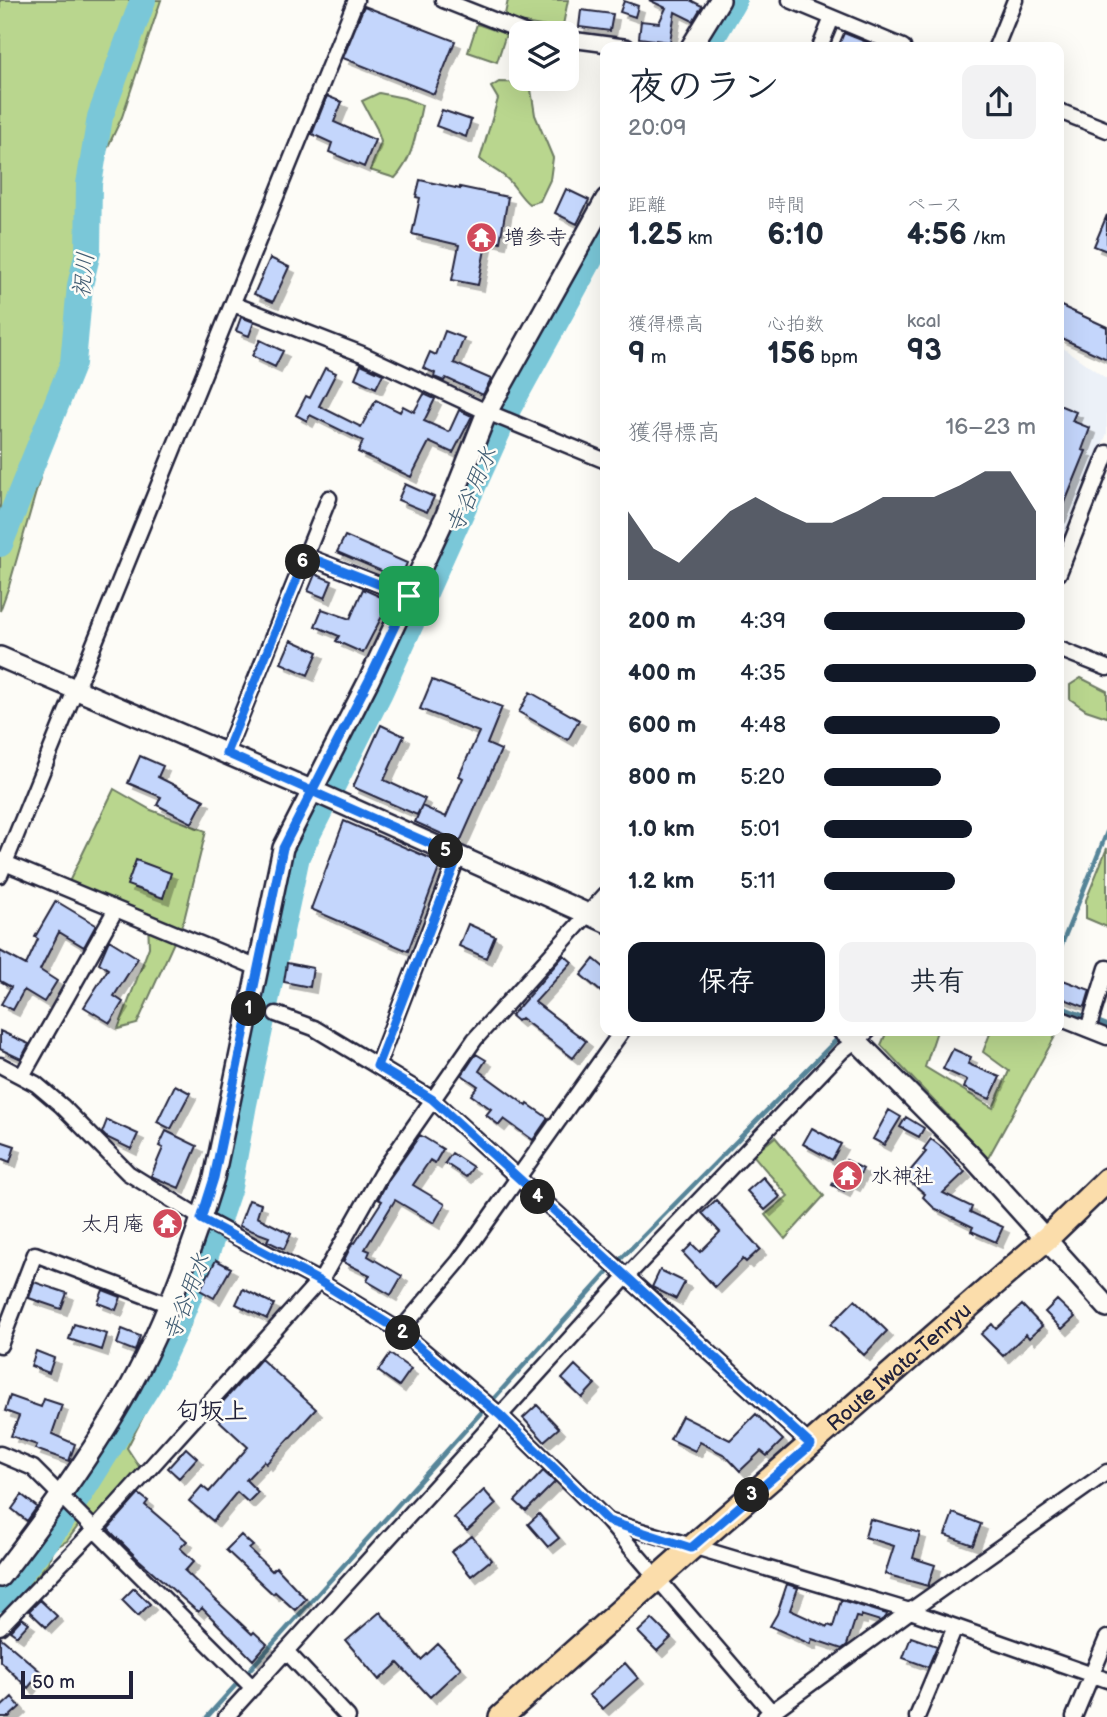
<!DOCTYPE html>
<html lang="ja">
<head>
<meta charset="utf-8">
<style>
  :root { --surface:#fff; --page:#f2f2f3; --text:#1f2937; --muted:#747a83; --accent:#111827 }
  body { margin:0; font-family:"Balsamiq Sans","Klee One",sans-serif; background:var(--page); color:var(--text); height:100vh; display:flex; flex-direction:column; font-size:26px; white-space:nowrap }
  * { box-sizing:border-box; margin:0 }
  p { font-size:23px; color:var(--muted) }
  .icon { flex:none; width:38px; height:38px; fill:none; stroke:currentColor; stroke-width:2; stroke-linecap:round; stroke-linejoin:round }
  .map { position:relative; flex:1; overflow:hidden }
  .sheet { position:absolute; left:600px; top:42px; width:464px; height:994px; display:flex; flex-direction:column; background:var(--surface); border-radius:14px; box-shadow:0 7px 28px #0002 }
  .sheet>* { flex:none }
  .tools { position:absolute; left:509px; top:21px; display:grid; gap:14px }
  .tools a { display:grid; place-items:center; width:70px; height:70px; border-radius:14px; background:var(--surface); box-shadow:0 7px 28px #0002; font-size:35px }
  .scale { position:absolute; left:21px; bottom:18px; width:112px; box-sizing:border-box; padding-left:7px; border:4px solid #22223b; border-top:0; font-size:19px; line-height:24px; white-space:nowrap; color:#22223b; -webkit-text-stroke:5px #fdfcf7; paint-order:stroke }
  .pin { position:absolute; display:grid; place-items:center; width:60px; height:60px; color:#fff; margin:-30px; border-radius:14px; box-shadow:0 4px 10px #0006 }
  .km { position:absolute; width:35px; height:35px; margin:-18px; border-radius:50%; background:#222; color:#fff; font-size:19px; line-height:35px; text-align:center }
  .round { display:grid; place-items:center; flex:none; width:74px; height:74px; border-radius:14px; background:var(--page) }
  .overview { display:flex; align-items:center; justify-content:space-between; height:119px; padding:0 28px }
  h1 { font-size:38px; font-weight:700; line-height:52px }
  .figures { display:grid; grid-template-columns:repeat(3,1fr); gap:10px; height:119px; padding:7px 28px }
  .figures div { display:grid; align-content:center }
  .figures b { font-size:30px; font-weight:700 }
  .figures small { font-size:19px; font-weight:400 }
  .figures p { font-size:19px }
  .chart { height:196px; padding:14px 28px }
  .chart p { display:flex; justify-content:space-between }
  .chart svg { width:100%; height:126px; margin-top:7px; fill:var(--accent); opacity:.7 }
  .action { display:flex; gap:14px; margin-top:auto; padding:14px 28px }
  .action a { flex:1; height:80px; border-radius:14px; background:var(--accent); color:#fff; font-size:28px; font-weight:700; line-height:80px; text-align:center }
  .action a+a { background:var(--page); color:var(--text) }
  ul { padding:0 28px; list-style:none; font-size:23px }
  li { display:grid; grid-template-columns:112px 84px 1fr; align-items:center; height:52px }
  li i { height:18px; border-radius:9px; background:var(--accent) }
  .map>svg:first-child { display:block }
  .built { fill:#ecf1f8 }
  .green { fill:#b9d68e; stroke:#6e7c64; stroke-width:2 }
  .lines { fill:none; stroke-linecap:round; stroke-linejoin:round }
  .stream { stroke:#578599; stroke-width:4.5 }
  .river { stroke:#7ac7d8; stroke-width:26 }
  .building { fill:#c4d6fc; stroke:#22223b; stroke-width:2; filter:url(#shadow) }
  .street-casing { stroke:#22223b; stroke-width:19 }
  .secondary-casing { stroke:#22223b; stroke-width:24 }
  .primary-casing { stroke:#22223b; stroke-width:28 }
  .street { stroke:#fdfcf7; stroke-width:14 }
  .secondary { stroke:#fdfcf7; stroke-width:19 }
  .primary { stroke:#fbddab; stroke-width:23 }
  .route-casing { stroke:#fff; stroke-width:14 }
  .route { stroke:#1a73e8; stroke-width:9 }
  .labels { text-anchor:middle; stroke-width:5; stroke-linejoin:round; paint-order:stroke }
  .poi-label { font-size:21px; fill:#22223b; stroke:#fdfcf7; text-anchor:start }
  .street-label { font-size:21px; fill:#22223b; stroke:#fdfcf7 }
  .water-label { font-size:23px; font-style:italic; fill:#415c72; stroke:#fdfcf7 }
  .quarter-label { font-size:24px; font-weight:bold; fill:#22223b; stroke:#fdfcf7 }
</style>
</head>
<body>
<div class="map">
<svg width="1107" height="1717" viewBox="0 0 1107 1717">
  <defs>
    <filter id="shadow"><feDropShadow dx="6" dy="6" stdDeviation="0" flood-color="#0004"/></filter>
  </defs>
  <rect width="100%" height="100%" fill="#fdfcf7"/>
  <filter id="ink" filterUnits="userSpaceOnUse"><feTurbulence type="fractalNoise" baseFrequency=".0143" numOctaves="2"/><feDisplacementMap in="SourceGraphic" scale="14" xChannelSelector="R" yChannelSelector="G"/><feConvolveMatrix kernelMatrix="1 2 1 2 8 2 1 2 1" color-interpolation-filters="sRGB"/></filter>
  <g filter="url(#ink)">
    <path class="built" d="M 1059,345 L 1107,379 L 1107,433 L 1059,558 Z"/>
    <path class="green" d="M 0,0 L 161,0 L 122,117 L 97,170 L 84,171 L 89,184 L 73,363 L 9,586 L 0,611 Z
      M 508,0 L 568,0 L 562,30 L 504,19 Z
      M 477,24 L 506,34 L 497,62 L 468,52 Z
      M 499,82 L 530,83 L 535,115 L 553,158 L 550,180 L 540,201 L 529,204 C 519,196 515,185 505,177 C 497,170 488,167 480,159 L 498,99 L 491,87 Z
      M 379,93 L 404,98 L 422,105 C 416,131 414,158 395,178 L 370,170 L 381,142 L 377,129 L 362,101 Z
      M 1081,678 L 1107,691 L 1107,717 L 1086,710 L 1070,699 L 1070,685 Z
      M 114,789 L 151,810 L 206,831 L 184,920 L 137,1024 L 118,1029 L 149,947 L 148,922 L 66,888 Z
      M 1107,848 L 1107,927 L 1086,918 L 1086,900 Z
      M 887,1031 L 937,1031 L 925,1067 L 993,1108 L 1009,1071 L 983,1052 L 991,1031 L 1058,1031 L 988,1158 L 881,1045 Z
      M 775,1137 L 824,1196 L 785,1239 L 765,1215 L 788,1196 L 753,1155 Z
      M 172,1319 L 190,1325 L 127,1448 L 142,1471 L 93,1526 L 81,1522 L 67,1541 L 53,1549 L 48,1563 L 31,1583 L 17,1590 L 0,1607 L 0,1593 L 62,1506 Z"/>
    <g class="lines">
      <path class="stream" d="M 1059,951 L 1107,832
        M 1059,1006 L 1107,1025
        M 207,1717 L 606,1274 L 840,1036"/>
      <path class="river" d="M 707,47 L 734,0
        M 0,544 L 73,363 L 80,285 L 88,252 L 89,184 L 100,117 L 143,0
        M 0,1599 L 62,1520 L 82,1491 L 151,1381 L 174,1332 L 206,1255 L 229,1187 L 244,1104 L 297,856 L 380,692 L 509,407 L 606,230"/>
    </g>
    <path class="building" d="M 649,0 L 690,0 L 702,6 L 693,21 L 675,12 L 670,42 L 639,38 L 641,21 L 659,23 L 666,8 Z
      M 624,1 L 638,6 L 635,17 L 620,12 Z
      M 364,6 L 455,41 L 434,94 L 343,58 Z
      M 581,10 L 613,14 L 610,31 L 579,27 Z
      M 844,33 L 879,47 L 838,47 Z
      M 327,96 L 342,102 L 334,122 L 375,140 L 364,167 L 329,152 L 332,143 L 312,134 Z
      M 442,110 L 471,120 L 466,137 L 436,126 Z
      M 420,180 L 460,189 L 460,187 L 508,197 L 500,242 L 487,239 L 478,285 L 452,280 L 459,245 L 412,234 L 420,198 L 416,197 Z
      M 566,189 L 589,200 L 577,224 L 555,213 Z
      M 1107,215 L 1107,251 L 1094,246 Z
      M 270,258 L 289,267 L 273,302 L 254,294 Z
      M 1059,305 L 1107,327 L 1107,359 L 1059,337 Z
      M 241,317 L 254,322 L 249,336 L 236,331 Z
      M 445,331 L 464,338 L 454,363 L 491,379 L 483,395 L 446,378 L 444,381 L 434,377 L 435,373 L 423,368 L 430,352 L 436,355 Z
      M 260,340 L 283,351 L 275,367 L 252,356 Z
      M 361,364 L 383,374 L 376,388 L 355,378 Z
      M 325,368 L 336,373 L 319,406 L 361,427 L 376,400 L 400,412 L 403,406 L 414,412 L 424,394 L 435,399 L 424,421 L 449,432 L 459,410 L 472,416 L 453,453 L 429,442 L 411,477 L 358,452 L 363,441 L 310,415 L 307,421 L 296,415 L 306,396 L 310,398 Z
      M 1059,405 L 1076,412 L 1072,421 L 1090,428 L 1082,450 L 1086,451 L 1059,517 Z
      M 405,484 L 434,497 L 427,512 L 398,500 Z
      M 345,536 L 407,563 L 400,579 L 337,552 Z
      M 315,574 L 332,581 L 325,598 L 308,591 Z
      M 363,589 L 390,601 L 363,653 L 336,641 L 339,636 L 315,626 L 322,609 L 350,619 Z
      M 291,640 L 318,652 L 308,675 L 281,663 Z
      M 432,680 L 502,707 L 487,744 L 501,750 L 460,842 L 415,822 L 422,806 L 446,817 L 463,778 L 459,776 L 479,732 L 420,709 Z
      M 530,692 L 579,720 L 568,740 L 519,712 Z
      M 381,725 L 404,736 L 384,780 L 425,799 L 417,815 L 353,787 Z
      M 140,756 L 163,766 L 158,777 L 204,800 L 192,823 L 157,805 L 161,797 L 128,783 Z
      M 344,821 L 441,863 L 408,951 L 311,909 Z
      M 136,860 L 171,873 L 163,898 L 127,885 Z
      M 56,901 L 96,925 L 84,947 L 59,932 L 40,970 L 57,981 L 44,1002 L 24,990 L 13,1010 L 1,1004 L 11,987 L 0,981 L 0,951 L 26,965 L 38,939 L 35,937 Z
      M 468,924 L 495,936 L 486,958 L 459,946 Z
      M 109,940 L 138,958 L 114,996 L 123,1002 L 110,1023 L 84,1007 L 108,969 L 99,963 Z
      M 564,955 L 572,962 L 535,1002 L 586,1041 L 573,1058 L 521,1018 L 517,1021 L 511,1016 Z
      M 594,959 L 606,969 L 606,996 L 581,975 Z
      M 287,963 L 313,968 L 310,987 L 284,982 Z
      M 1063,980 L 1090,990 L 1085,1007 L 1059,997 Z
      M 0,1031 L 29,1044 L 21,1059 L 0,1049 Z
      M 953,1049 L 971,1057 L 968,1064 L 1000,1077 L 990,1099 L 964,1088 L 967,1080 L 943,1069 Z
      M 476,1054 L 486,1060 L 479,1071 L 527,1106 L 528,1104 L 548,1118 L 533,1140 L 504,1119 L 499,1125 L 486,1115 L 491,1109 L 471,1095 L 478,1086 L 462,1075 Z
      M 175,1085 L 190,1093 L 171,1129 L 157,1122 Z
      M 889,1110 L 901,1117 L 884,1145 L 873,1139 Z
      M 906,1117 L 924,1128 L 919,1137 L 900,1127 Z
      M 107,1120 L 138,1134 L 131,1149 L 106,1137 L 102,1133 Z
      M 812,1128 L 841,1144 L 832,1160 L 803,1144 Z
      M 166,1131 L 197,1146 L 179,1188 L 151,1176 L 163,1148 L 159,1146 Z
      M 420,1135 L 443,1149 L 435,1163 L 430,1160 L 413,1185 L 445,1204 L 434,1223 L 395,1200 L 365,1249 L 370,1251 L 368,1256 L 402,1276 L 391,1295 L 367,1281 L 370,1275 L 343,1262 L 353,1242 L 355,1243 L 382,1201 L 378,1199 L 389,1179 Z
      M 931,1139 L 944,1149 L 965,1172 L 943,1193 L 972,1207 L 970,1212 L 1003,1227 L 996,1242 L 971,1231 L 973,1227 L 934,1208 L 923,1197 L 925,1194 L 905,1177 L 926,1152 L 923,1150 Z
      M 0,1141 L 15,1146 L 10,1162 L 0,1158 Z
      M 452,1153 L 473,1167 L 466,1177 L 445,1163 Z
      M 846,1160 L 863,1169 L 854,1185 L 848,1182 L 844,1191 L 832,1185 Z
      M 763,1177 L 780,1197 L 765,1210 L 747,1191 Z
      M 249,1200 L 261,1204 L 257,1217 L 291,1234 L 284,1249 L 267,1241 L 269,1237 L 239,1226 Z
      M 716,1200 L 760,1249 L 746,1262 L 743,1259 L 715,1287 L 683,1253 L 692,1244 L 700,1252 L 720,1232 L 702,1213 Z
      M 163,1216 L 176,1223 L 171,1232 L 158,1226 Z
      M 216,1260 L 231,1268 L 214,1298 L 200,1290 Z
      M 660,1270 L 685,1282 L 676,1299 L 652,1287 Z
      M 34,1282 L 67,1293 L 61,1309 L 29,1298 Z
      M 243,1289 L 274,1304 L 267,1319 L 236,1304 Z
      M 103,1290 L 121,1297 L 116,1310 L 98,1303 Z
      M 855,1300 L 887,1331 L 864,1355 L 831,1324 Z
      M 1057,1300 L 1075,1317 L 1062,1329 L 1045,1312 Z
      M 1022,1305 L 1042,1326 L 1029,1338 L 1026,1334 L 1003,1356 L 981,1334 L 992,1324 L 996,1329 Z
      M 74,1324 L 107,1334 L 102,1350 L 69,1339 Z
      M 122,1329 L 140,1336 L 135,1351 L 117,1344 Z
      M 36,1351 L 54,1358 L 49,1373 L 31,1366 Z
      M 390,1354 L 411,1369 L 399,1386 L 378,1371 Z
      M 261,1359 L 316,1409 L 266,1464 L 264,1461 L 246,1480 L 258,1492 L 248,1502 L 237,1492 L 213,1521 L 189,1501 L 202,1486 L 209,1492 L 248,1447 L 212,1414 Z
      M 575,1365 L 595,1384 L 582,1398 L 562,1379 Z
      M 10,1396 L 41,1407 L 44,1399 L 62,1405 L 52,1434 L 75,1444 L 69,1461 L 35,1449 L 37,1445 L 11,1436 L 19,1416 L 5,1411 Z
      M 537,1405 L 559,1428 L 544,1441 L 523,1418 Z
      M 756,1414 L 783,1440 L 767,1456 L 761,1451 L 740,1471 L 725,1455 L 700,1442 L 695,1451 L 670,1439 L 682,1416 L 730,1440 Z
      M 186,1448 L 197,1458 L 179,1478 L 168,1468 Z
      M 543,1471 L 555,1482 L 526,1511 L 515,1501 Z
      M 484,1490 L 496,1504 L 467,1531 L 454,1518 Z
      M 139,1494 L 148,1501 L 145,1505 L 187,1541 L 180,1548 L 194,1561 L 185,1571 L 252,1634 L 254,1632 L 267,1644 L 253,1660 L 202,1608 L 198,1612 L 137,1558 L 108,1529 Z
      M 22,1495 L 37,1507 L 27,1521 L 12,1509 Z
      M 953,1513 L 981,1524 L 973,1545 L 945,1535 Z
      M 539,1514 L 559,1538 L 548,1547 L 528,1524 Z
      M 870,1519 L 920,1533 L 913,1558 L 935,1565 L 928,1586 L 885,1574 L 894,1546 L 865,1537 Z
      M 241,1535 L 253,1546 L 249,1549 L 272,1571 L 276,1567 L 306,1599 L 295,1610 L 275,1592 L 273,1594 L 226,1550 Z
      M 472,1536 L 491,1560 L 471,1576 L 451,1552 Z
      M 787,1584 L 798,1588 L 790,1610 L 827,1627 L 828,1625 L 833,1627 L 841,1600 L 887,1614 L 886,1617 L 880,1621 L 861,1615 L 861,1618 L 856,1617 L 847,1645 L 842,1649 L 812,1639 L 810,1644 L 770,1626 L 777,1614 Z
      M 134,1588 L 150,1604 L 138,1616 L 122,1600 Z
      M 40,1600 L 57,1616 L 46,1627 L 29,1611 Z
      M 380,1612 L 421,1660 L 438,1644 L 461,1668 L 430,1697 L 398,1663 L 379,1680 L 346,1641 Z
      M 22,1618 L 29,1623 L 17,1636 L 10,1631 Z
      M 652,1619 L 671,1638 L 657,1651 L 638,1632 Z
      M 0,1637 L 41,1672 L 28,1688 L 0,1661 Z
      M 911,1637 L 937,1646 L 928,1667 L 903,1658 Z
      M 625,1663 L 638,1678 L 603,1709 L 589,1695 Z
      M 12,1697 L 20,1707 L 9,1717 L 0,1717 L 0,1708 Z"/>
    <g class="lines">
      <defs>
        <path id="street" d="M 443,0 L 526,33
          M 790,0 L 903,47
          M 567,39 L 627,47
          M 820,47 L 832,18
          M 996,47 L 1015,0
          M 1059,111 L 1107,130
          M 233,304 L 362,354 L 487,412 L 606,461
          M 306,556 L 409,596
          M 1059,573 L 1107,453
          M 1059,649 L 1107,668
          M 226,753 L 329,498
          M 5,863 L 258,968
          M 0,875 L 356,0
          M 276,1014 L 314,1028 L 432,1099 L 811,1445
          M 1059,1018 L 1107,1037
          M 1088,1029 L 1107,968
          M 0,1065 L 36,1084 L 62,1106 L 128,1173 L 201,1218 L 319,1281 L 400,1331 L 500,1415 L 608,1521 L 776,1717
          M 377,1066 L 458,856
          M 22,1076 L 116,909
          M 400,1331 L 459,1261 L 622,1031
          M 0,1345 L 35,1254 L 167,1304
          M 0,1454 L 33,1468 L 253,1688
          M 608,1521 L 910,1611 L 1107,1680
          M 0,1627 L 95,1529 L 324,1275 L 381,1174 L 475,1039 L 606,894
          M 286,1651 L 348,1717
          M 226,1717 L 626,1277 L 842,1051 L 868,1031
          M 765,1717 L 910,1611 L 1107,1472
          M 917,1717 L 955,1627
          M 1074,1717 L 1107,1638"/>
        <path id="secondary" d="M 691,47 L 720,0
          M 0,657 L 311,790 L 606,922
          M 843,1031 L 857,1041 L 970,1155 L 1107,1307
          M 0,1577 C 44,1520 86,1463 122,1401 C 160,1336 192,1249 214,1178 L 283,848 L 369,680 L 446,515 L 487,412 L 606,199"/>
        <g id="primary">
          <path id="s1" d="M 501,1717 L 691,1548 L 1047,1238 L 1107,1180"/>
        </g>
      </defs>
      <use href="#street" class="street-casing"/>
      <use href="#secondary" class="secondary-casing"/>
      <use href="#primary" class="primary-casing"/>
      <use href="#street" class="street"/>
      <use href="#secondary" class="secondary"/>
      <use href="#primary" class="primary"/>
    </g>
  </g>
  <g class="lines" filter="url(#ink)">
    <defs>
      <path id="route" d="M 409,596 L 369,680 L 283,848 L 214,1178 L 201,1219 L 319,1281 L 400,1331 L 500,1415 L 608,1521 L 691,1548 L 811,1445 L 432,1099 L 377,1066 L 458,856 L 226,753 L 306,556 L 409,596"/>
    </defs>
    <use href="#route" class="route-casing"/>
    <use href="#route" class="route"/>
  </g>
  <defs>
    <symbol id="temple-disc" viewBox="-11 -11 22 22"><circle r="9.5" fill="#d1495b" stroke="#fdfcf7"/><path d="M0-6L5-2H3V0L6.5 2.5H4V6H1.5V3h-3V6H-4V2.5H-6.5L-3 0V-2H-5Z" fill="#fff"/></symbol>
  </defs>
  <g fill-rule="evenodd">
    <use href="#temple-disc" x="464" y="220" width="35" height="35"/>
    <use href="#temple-disc" x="830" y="1158" width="35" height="35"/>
    <use href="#temple-disc" x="150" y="1206" width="35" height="35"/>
  </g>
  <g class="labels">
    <g class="poi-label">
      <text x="504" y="244">増参寺</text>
      <text x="871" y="1183">水神社</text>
      <text x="144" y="1231" text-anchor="end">太月庵</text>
    </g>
    <g class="street-label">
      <text dy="7" stroke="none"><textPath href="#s1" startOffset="530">Route Iwata-Tenryu</textPath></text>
    </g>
    <g class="water-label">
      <text transform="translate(83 275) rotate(-84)" y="8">祝川</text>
      <text transform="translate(471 490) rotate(-66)" y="8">寺谷用水</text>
      <text transform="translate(186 1297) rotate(-69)" y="8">寺谷用水</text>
    </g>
    <g class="quarter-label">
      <text x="212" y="1419">匂坂上</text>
    </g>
  </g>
</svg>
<div class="tools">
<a><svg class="icon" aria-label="layers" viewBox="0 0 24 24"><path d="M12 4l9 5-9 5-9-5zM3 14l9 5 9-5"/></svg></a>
</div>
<div class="scale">50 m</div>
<div class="pin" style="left:409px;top:596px;background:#1e9e55"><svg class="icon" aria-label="arrive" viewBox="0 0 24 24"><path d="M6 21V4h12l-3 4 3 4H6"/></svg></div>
<b class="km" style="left:249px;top:1009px">1</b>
<b class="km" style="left:403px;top:1333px">2</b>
<b class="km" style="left:752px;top:1495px">3</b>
<b class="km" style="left:538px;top:1197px">4</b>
<b class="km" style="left:446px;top:851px">5</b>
<b class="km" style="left:303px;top:562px">6</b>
<section class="sheet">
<div class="overview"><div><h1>夜のラン</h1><p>20:09</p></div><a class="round"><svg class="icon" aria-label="share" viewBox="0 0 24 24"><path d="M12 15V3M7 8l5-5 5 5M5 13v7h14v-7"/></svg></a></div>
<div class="figures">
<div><p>距離</p><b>1.25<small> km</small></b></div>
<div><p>時間</p><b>6:10</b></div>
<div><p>ペース</p><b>4:56<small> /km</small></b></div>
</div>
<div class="figures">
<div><p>獲得標高</p><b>9<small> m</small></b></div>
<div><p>心拍数</p><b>156<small> bpm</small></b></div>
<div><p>kcal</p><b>93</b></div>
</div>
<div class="chart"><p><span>獲得標高</span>16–23 m</p>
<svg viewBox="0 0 160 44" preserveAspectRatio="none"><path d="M0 44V20L10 33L20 38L30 29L40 20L50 15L60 20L70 24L80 24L90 20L100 15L110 15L120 15L130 11L140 6L150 6L160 20V44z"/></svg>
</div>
<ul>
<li><b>200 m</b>4:39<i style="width:95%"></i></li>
<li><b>400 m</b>4:35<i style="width:100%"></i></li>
<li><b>600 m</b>4:48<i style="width:83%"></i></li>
<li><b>800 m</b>5:20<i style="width:55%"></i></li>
<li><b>1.0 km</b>5:01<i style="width:70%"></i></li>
<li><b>1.2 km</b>5:11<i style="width:62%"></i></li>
</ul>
<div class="action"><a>保存</a><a>共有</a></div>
</section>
</div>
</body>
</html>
